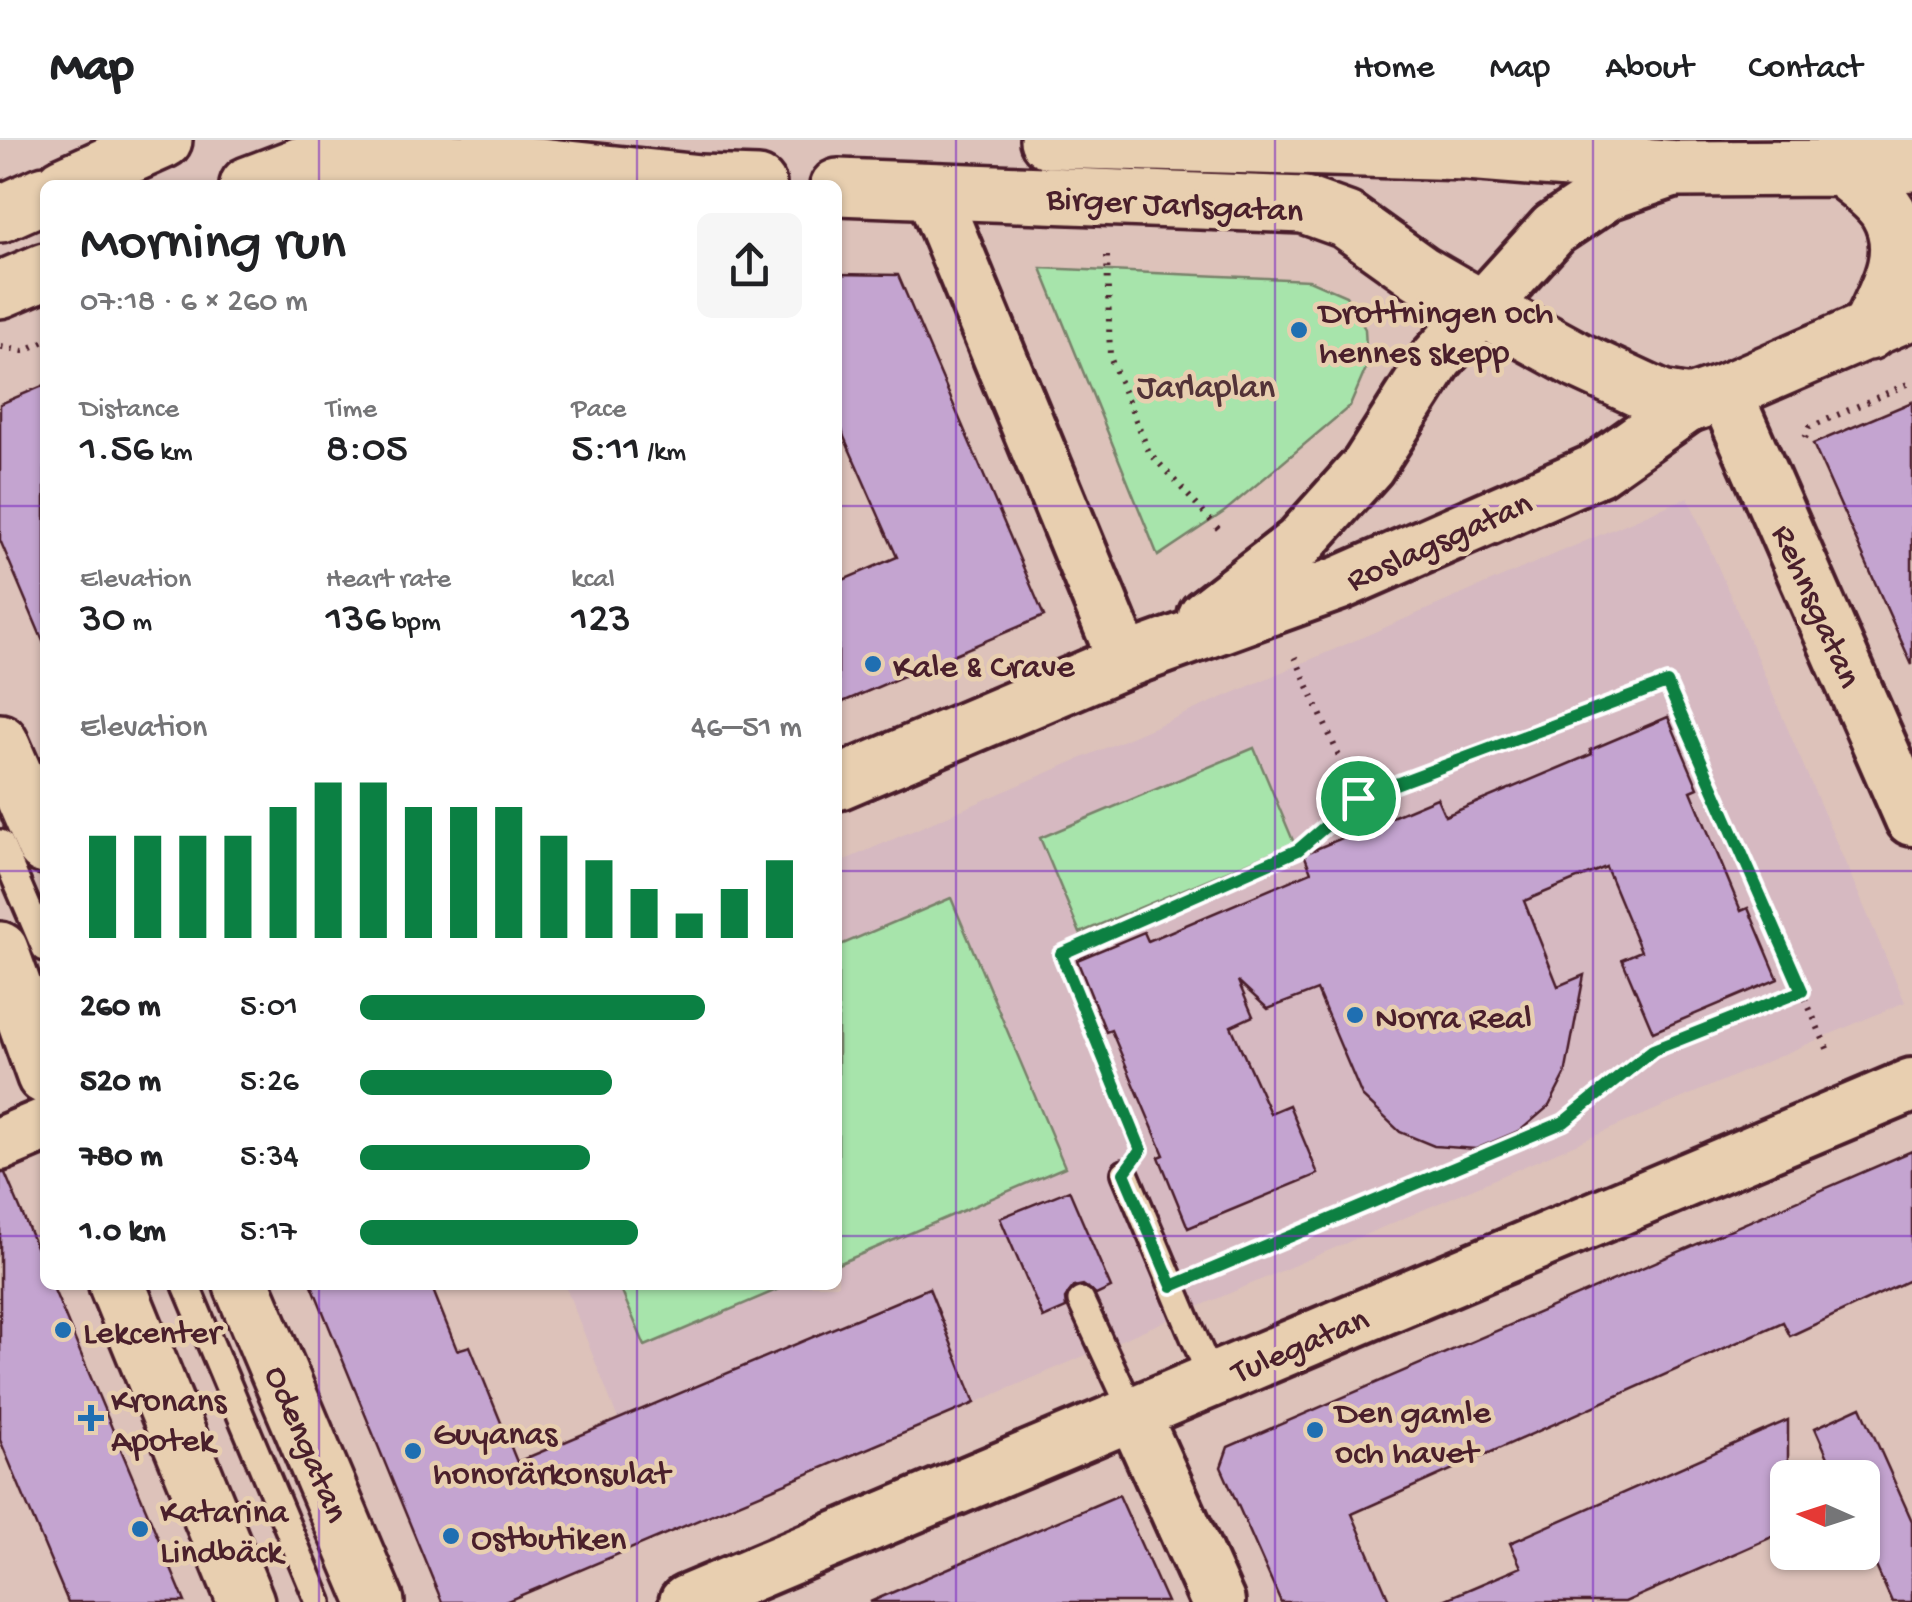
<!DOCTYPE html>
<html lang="en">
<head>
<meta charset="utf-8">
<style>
  :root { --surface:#fff; --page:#f6f6f6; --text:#202124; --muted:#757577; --line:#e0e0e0; --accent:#0b8043 }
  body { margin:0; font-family:"Gochi Hand",sans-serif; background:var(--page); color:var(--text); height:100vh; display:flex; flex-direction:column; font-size:38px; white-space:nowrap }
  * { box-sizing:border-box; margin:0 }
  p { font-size:32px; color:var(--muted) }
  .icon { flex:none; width:55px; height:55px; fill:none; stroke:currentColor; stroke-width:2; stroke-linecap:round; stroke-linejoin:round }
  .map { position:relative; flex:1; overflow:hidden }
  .drawer { position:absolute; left:40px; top:40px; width:802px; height:1110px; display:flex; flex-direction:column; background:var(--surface); border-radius:15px; box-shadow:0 2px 8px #0004 }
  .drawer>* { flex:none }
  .needle { width:65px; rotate:273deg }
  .fabs { position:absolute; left:1770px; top:1320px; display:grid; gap:20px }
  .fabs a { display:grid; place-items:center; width:110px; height:110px; border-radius:15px; background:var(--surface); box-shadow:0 2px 8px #0004; font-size:50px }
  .pin { position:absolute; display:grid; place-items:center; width:85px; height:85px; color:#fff; margin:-42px; border:5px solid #fff; border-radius:50%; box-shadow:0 2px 10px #0007 }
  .round { display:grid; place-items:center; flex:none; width:105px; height:105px; border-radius:15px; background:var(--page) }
  .summary { display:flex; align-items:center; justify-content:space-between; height:170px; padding:0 40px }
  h1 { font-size:55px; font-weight:600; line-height:75px }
  .stats { display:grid; grid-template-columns:repeat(3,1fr); gap:15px; height:170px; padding:10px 40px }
  .stats div { display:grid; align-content:center }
  .stats b { font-size:42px; font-weight:600 }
  .stats small { font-size:28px; font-weight:400 }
  .stats p { font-size:28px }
  .chart { height:280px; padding:20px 40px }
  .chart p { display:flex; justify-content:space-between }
  .chart svg { width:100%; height:180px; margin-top:10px; stroke:var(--accent); stroke-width:6 }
  ul { padding:0 40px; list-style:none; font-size:32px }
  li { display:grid; grid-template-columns:160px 120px 1fr; align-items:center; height:75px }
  li i { height:25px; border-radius:12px; background:var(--accent) }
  header { display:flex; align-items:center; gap:60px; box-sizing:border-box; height:140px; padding:0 50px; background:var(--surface); border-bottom:2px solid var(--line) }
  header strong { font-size:48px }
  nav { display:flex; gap:55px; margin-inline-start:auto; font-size:35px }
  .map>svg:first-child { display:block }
  .built { fill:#d6b9c1 }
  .green { fill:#a7e4ab; stroke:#78826b; stroke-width:2.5 }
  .building { fill:#c4a4d0; stroke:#4a1f2b; stroke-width:2.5 }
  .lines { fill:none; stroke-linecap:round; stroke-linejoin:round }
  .service-casing { stroke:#4a1f2b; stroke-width:32 }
  .minor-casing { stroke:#4a1f2b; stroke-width:60 }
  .tertiary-casing { stroke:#4a1f2b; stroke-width:62 }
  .secondary-casing { stroke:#4a1f2b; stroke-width:62 }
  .path { stroke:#4a1f2b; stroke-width:6; stroke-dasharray:2.5 8; stroke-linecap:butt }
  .service { stroke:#e8cfb0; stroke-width:25 }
  .minor { stroke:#e8cfb0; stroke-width:52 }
  .tertiary { stroke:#e8cfb0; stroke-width:55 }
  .secondary { stroke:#e8cfb0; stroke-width:55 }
  .route-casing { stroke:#fff; stroke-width:20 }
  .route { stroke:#0b8043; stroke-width:12 }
  .grid { fill:none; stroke:#7b2cbf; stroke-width:2.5; stroke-opacity:0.55 }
  .poi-dot { fill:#1f6fb2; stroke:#e8cfb0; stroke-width:4 }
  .labels { text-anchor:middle; stroke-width:9; stroke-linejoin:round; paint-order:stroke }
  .street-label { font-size:35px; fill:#4a1f2b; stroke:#e8cfb0 }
  .poi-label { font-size:35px; fill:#4a1f2b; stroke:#e8cfb0; text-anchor:start }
  .park-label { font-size:35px; fill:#533338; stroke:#e8cfb0 }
</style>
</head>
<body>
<header>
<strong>Map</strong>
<nav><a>Home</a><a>Map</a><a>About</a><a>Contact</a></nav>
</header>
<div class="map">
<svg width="1912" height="1462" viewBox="0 0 1912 1462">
  <rect width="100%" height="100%" fill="#ddc2ba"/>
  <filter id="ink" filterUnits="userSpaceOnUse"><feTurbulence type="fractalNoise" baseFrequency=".01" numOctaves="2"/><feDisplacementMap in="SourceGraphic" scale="20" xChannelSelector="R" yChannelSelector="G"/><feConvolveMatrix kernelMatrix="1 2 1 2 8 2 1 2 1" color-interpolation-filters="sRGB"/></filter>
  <g filter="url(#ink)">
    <path class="built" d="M 1688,357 L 1905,862 L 975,1263 L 663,1393 L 565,1145 L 838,1145 L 838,723 Z"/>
    <path class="green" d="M 1041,128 L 1309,140 L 1346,156 L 1365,189 L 1367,226 L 1350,266 L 1224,372 L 1158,416 Z
      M 1254,608 L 1294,703 L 1080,793 L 1040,698 Z
      M 951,758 L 1065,1027 L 838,1124 L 838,806 Z
      M 619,1145 L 788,1145 L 645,1206 Z"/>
    <path class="building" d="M 838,134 L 898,135 L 1044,476 L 838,564 L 838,442 L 897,417 L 844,297 L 838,274 Z
      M 45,245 L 45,506 L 0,400 L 0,264 Z
      M 1912,262 L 1912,525 L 1813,304 Z
      M 1668,577 L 1698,648 L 1691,651 L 1741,771 L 1748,768 L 1778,839 L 1653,892 L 1622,819 L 1641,811 L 1606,727 L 1524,761 L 1558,846 L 1584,835 L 1565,935 L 1549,966 L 1521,990 L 1476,1009 L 1434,1006 L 1400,992 L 1362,956 L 1317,850 L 1268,869 L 1238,841 L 1253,876 L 1231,886 L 1270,973 L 1289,965 L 1318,1034 L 1188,1088 L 1159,1017 L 1164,1015 L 1111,890 L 1106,892 L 1077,820 L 1144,792 L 1148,801 L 1311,732 L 1304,714 L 1437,658 L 1445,676 L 1592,614 L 1590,610 Z
      M 1912,1011 L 1912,1139 L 1790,1196 L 1783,1182 L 1352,1374 L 1390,1462 L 1281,1462 L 1221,1327 L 1228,1307 Z
      M 0,1033 L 5,1033 L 45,1128 L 45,1145 L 52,1145 L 185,1462 L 68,1462 L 0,1300 Z
      M 1069,1050 L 1111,1148 L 1096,1155 L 1083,1145 L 1073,1147 L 1065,1159 L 1066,1168 L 1043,1178 L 1000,1078 Z
      M 312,1145 L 431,1145 L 457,1210 L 470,1206 L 517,1322 L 929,1148 L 975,1263 L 505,1462 L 442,1462 Z
      M 1861,1267 L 1912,1381 L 1912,1462 L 1892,1462 L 1862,1395 L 1862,1338 L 1837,1338 L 1815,1288 Z
      M 1788,1280 L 1788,1390 L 1625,1462 L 1439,1462 L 1521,1427 L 1510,1403 Z
      M 1119,1355 L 1167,1462 L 870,1462 L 993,1409 Z"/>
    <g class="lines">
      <defs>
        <path id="service" d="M 0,703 L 45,808
          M 1125,1033 L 1212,1240
          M 186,1145 L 319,1462
          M 1081,1161 L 1133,1273"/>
        <path id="minor" d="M 931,50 L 1125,521
          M 1725,252 L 1912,679
          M 1205,476 L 1299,403 L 1368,326 L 1437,218 L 1554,89 L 1608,53 L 1678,29
          M 838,643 L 1125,521 L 1340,443 L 1597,330 L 1690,264
          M 0,1004 L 45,985
          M 1133,1273 L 1218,1462
          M 686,1462 L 1912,945"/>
        <path id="tertiary" d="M 1048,0 L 1468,12 L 1678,29 L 1841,28 L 1912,23
          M 1841,28 C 1856,41 1878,55 1888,72 C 1912,113 1886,154 1868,192
          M 64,45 L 164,0
          M 248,45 L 301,25 L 333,18 L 540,26 L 700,43 L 758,45
          M 838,47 L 1304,65 L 1346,80 L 1420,133 L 1460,156 L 1579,221 L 1661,259 L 1690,264 L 1725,252 L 1912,171
          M 0,74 L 45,54
          M 0,150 L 45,131"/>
        <path id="secondary" d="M 0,602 L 45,706
          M 0,810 L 45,936
          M 117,1145 L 246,1462
          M 242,1145 L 376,1462"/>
      </defs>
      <use href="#service" class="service-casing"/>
      <use href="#minor" class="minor-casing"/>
      <use href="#tertiary" class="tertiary-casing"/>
      <use href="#secondary" class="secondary-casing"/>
      <path class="path" d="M 1107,116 L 1110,217 L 1149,312 L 1223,394
        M 1,207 L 23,211 L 45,201
        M 1805,298 L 1810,287 L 1912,242
        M 1295,517 L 1358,659 L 1667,543 L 1829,913
        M 1135,995 L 1061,815 L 1298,710 L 1358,659
        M 1209,1130 L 1564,982 L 1653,910 L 1802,851"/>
      <use href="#service" class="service"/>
      <use href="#minor" class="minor"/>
      <use href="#tertiary" class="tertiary"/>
      <use href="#secondary" class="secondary"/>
    </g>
  </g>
  <g class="lines" filter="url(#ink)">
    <defs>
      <path id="route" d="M 1667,543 L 1802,851 L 1653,910 L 1564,982 L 1172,1146 L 1124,1033 L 1141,1010 L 1061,814 L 1298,710 L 1358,658 Z"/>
    </defs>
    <use href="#route" class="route-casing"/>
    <use href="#route" class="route"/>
  </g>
  <path class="grid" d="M 319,0 L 319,45M 637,0 L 637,45M 956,0 L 956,1462M 1275,0 L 1275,1462M 1593,0 L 1593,1462M 0,366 L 45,366M 838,366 L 1912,366M 0,731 L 45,731M 838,731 L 1912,731M 0,1096 L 45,1096M 838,1096 L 1912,1096M 319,1145 L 319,1462M 637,1145 L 637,1462"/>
  <g class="poi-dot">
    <circle cx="1299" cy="190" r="10"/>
    <circle cx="873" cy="524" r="10"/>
    <circle cx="1355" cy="875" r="10"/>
    <circle cx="63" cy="1190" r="10"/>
    <path d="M86 1263h10v10h10v10h-10v10h-10v-10h-10v-10h10z"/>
    <circle cx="1315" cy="1290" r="10"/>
    <circle cx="413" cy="1311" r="10"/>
    <circle cx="140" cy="1389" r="10"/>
    <circle cx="451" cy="1396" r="10"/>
  </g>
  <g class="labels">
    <g class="street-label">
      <text transform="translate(1175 62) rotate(3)" y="12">Birger Jarlsgatan</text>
      <text transform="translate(1438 399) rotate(-24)" y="12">Roslagsgatan</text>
      <text transform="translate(1819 465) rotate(66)" y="12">Rehnsgatan</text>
      <text transform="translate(1299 1203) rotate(-23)" y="12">Tulegatan</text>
      <text transform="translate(309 1303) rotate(67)" y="12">Odengatan</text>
    </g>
    <g class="poi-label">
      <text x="1319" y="182">Drottningen och<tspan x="1319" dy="40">hennes skepp</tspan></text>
      <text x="893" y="536">Kale &amp; Crave</text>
      <text x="1375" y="887">Norra Real</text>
      <text x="83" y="1202">Lekcenter</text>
      <text x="111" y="1270">Kronans<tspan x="111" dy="40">Apotek</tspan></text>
      <text x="1335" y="1282">Den gamle<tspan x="1335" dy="40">och havet</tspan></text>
      <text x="433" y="1303">Guyanas<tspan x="433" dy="40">honorärkonsulat</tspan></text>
      <text x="160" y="1381">Katarina<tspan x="160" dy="40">Lindbäck</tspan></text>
      <text x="471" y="1408">Ostbutiken</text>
    </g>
    <g class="park-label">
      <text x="1206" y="256">Jarlaplan</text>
    </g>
  </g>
</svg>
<div class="fabs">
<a><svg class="needle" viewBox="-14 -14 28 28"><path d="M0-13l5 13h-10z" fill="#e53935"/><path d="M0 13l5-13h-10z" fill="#757577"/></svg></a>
</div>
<div class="pin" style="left:1358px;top:658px;background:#1e9e55"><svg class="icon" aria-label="arrive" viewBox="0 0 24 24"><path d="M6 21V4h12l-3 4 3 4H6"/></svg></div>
<section class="drawer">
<div class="summary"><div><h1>Morning run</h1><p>07:18 · 6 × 260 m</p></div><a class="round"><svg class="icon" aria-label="share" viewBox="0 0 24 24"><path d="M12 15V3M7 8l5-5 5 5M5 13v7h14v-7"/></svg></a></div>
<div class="stats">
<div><p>Distance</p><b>1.56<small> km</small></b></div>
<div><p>Time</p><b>8:05</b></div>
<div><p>Pace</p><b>5:11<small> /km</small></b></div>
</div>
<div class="stats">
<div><p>Elevation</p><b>30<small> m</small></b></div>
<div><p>Heart rate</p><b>136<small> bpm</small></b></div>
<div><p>kcal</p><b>123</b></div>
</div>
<div class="chart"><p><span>Elevation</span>46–51 m</p>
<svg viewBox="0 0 160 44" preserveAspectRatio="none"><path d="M5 44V19M15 44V19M25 44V19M35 44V19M45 44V12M55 44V6M65 44V6M75 44V12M85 44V12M95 44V12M105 44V19M115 44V25M125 44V32M135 44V38M145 44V32M155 44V25"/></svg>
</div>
<ul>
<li><b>260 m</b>5:01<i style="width:78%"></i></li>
<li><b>520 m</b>5:26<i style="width:57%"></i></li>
<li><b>780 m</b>5:34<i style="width:52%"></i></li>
<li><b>1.0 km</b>5:17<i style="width:63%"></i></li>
</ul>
</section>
</div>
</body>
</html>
